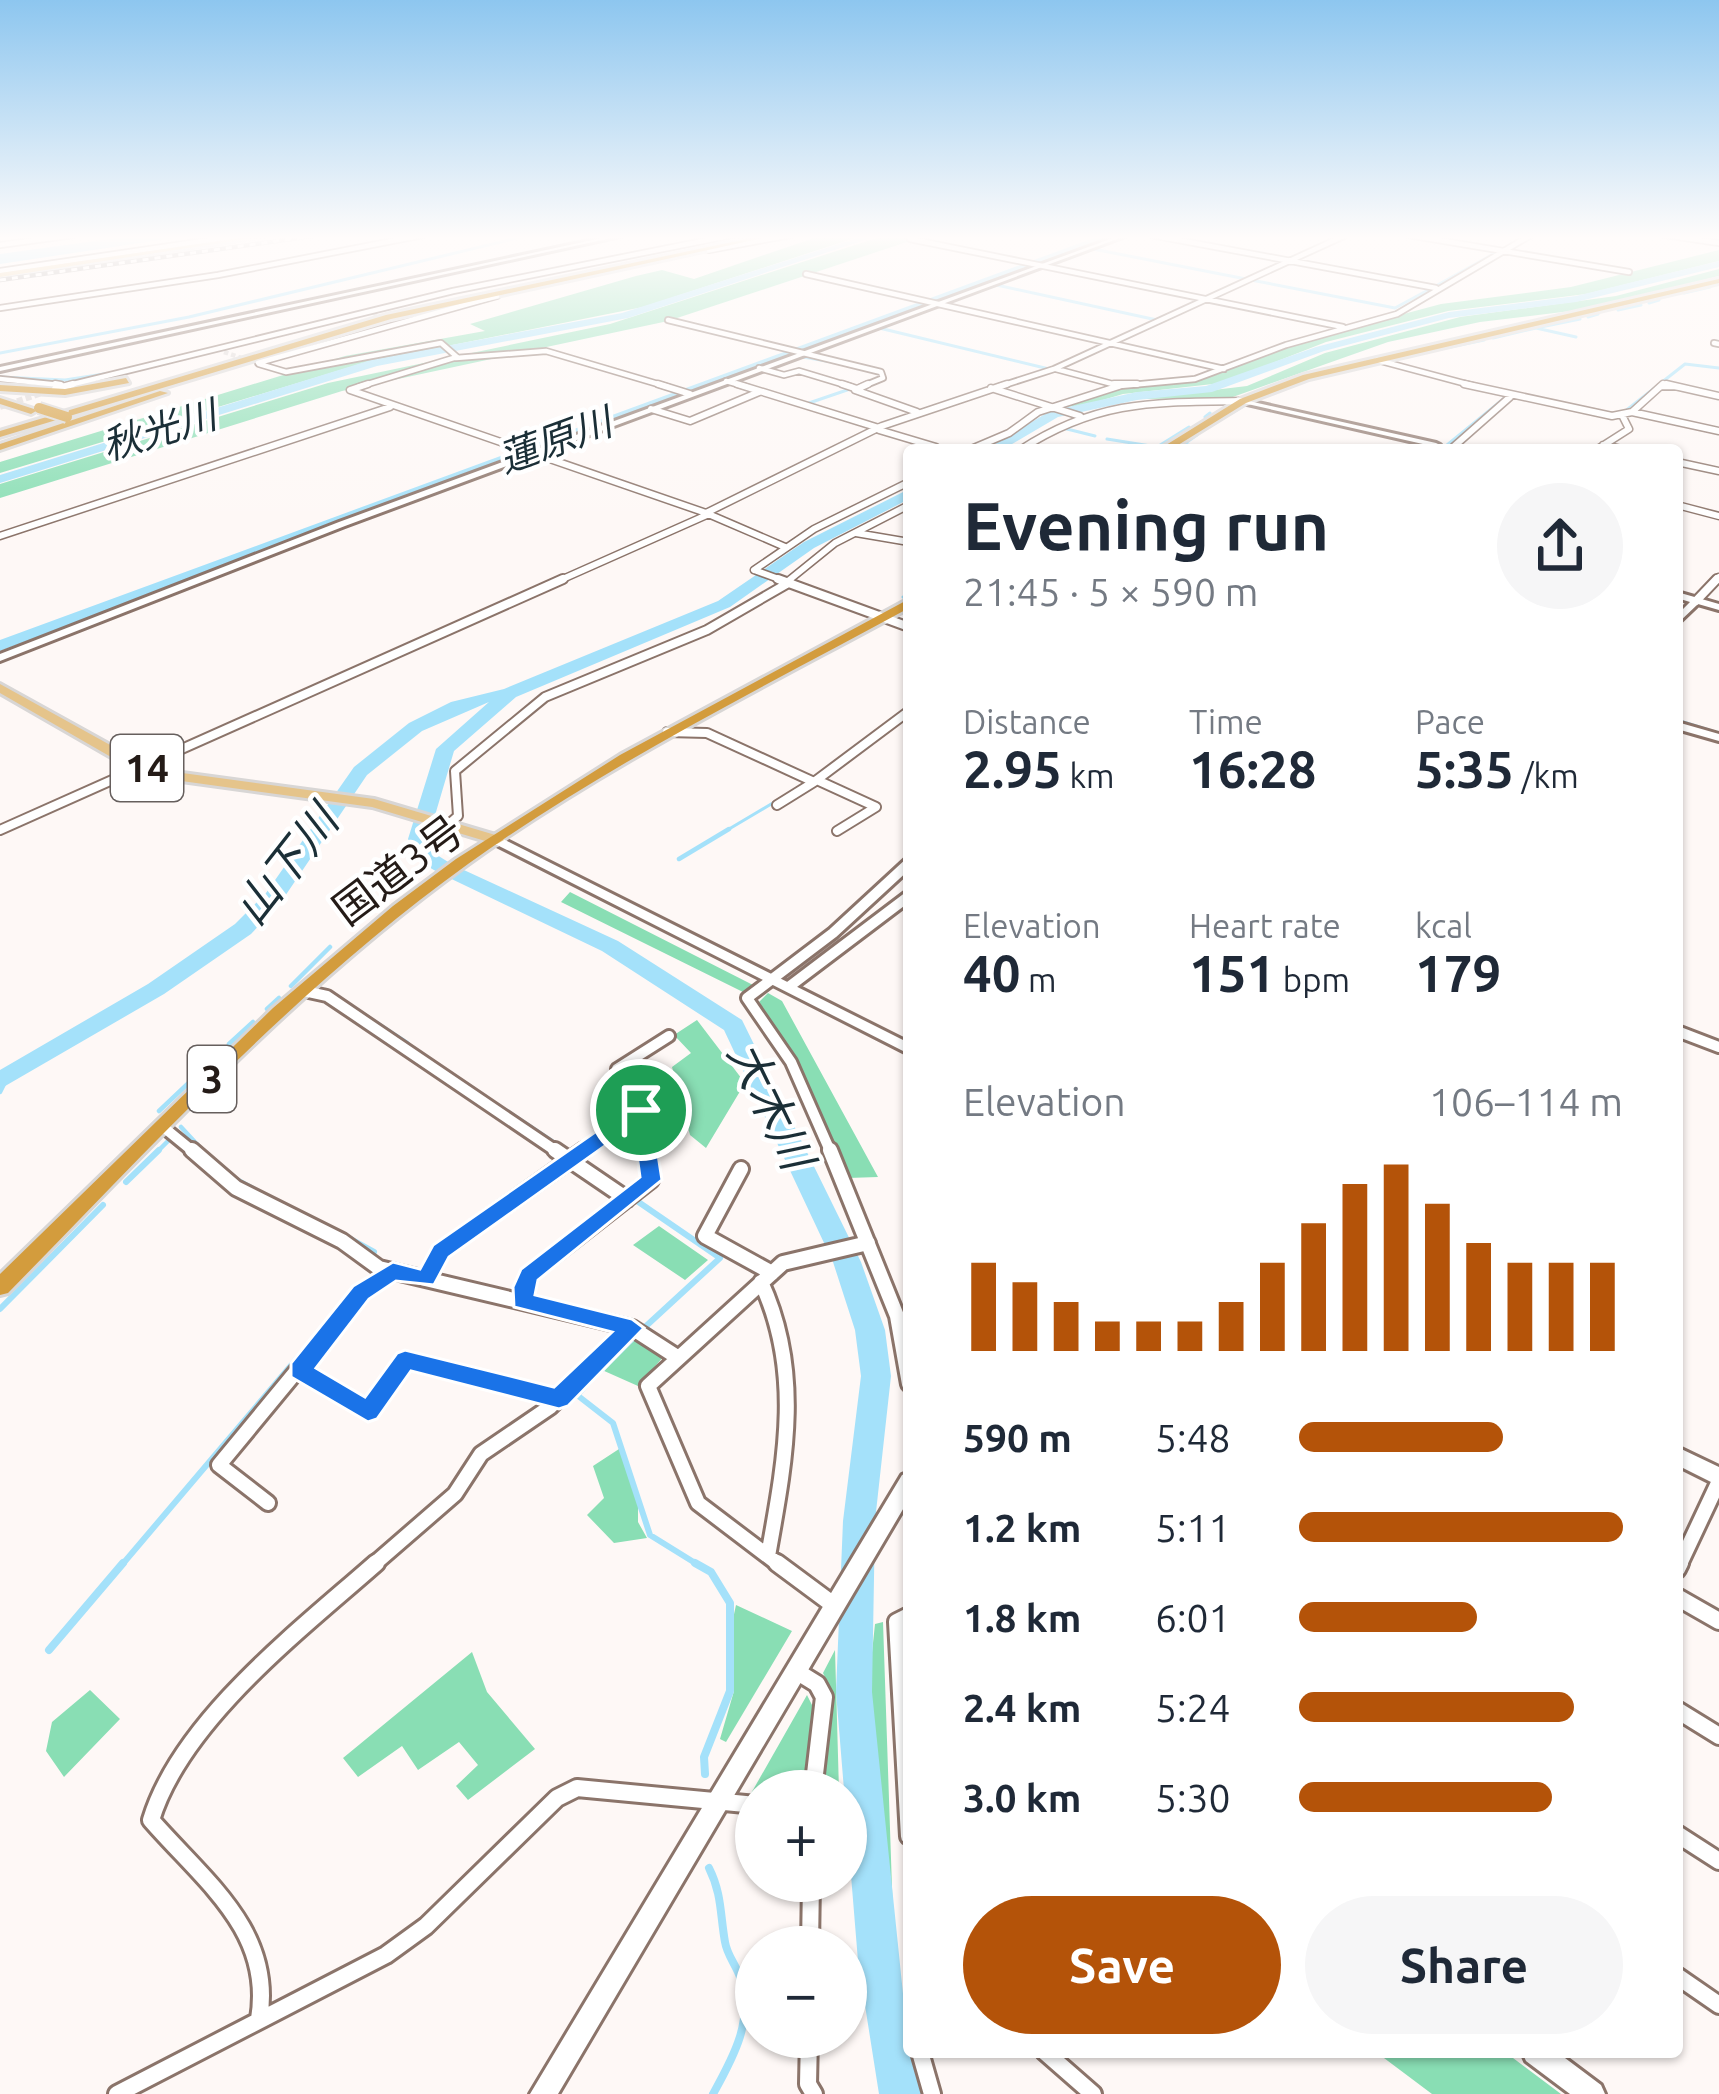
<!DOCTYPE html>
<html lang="en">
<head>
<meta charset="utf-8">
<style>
  :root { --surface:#fff; --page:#f6f6f7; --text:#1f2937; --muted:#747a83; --accent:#b45309 }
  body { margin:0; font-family:Ubuntu,"Noto Sans JP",sans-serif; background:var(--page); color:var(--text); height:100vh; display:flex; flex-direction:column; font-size:45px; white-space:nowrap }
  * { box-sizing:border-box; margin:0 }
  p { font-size:39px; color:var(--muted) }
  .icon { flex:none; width:66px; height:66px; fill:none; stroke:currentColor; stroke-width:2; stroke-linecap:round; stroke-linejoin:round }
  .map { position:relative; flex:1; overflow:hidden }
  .side { position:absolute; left:903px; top:444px; width:780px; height:1614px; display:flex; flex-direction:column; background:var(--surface); border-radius:12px; box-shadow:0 3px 9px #0004 }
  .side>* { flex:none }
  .tools { position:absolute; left:735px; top:1770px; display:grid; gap:24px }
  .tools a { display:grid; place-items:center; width:132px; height:132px; border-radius:50%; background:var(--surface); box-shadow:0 3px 9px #0004; font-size:60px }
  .pin { position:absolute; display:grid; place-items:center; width:102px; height:102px; color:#fff; margin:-51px; border:6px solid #fff; border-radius:50%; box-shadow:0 3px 12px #0007 }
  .round { display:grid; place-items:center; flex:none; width:126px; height:126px; border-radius:63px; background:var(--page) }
  .summary { display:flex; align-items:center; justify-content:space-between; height:204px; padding:0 60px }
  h1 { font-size:66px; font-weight:700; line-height:90px }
  .figures { display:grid; grid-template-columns:repeat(3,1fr); gap:18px; height:204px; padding:12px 60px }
  .figures div { display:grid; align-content:center }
  .figures b { font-size:51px; font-weight:700 }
  .figures small { font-size:33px; font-weight:400 }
  .figures p { font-size:33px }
  .chart { height:336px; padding:24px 60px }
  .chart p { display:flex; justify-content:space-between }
  .chart svg { width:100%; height:216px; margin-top:12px; stroke:var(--accent); stroke-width:6 }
  .button { display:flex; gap:24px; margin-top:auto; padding:24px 60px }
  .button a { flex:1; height:138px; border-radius:72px; background:var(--accent); color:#fff; font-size:48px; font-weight:700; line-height:138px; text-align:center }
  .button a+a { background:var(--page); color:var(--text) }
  ul { padding:0 60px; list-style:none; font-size:39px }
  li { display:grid; grid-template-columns:192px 144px 1fr; align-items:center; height:90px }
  li i { height:30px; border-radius:15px; background:var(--accent) }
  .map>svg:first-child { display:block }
  .green { fill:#89deb4 }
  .water { fill:#a4e1fa }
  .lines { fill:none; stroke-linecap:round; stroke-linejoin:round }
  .stream-far3 { stroke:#a4e1fa; stroke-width:3 }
  .stream-far2 { stroke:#a4e1fa; stroke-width:4.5 }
  .stream-far1 { stroke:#a4e1fa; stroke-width:6 }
  .stream { stroke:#a4e1fa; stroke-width:8 }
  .river { fill:#a4e1fa; fill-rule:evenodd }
  .street-tunnel-far1 { stroke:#ddd7d5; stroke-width:4.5; stroke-dasharray:4.5 3; stroke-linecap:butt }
  .street-tunnel { stroke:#ddd7d5; stroke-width:6; stroke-dasharray:6 3; stroke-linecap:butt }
  .street-far5-casing { stroke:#8b746a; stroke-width:8 }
  .street-far4-casing { stroke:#8b746a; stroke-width:9 }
  .street-far3-casing { stroke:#8b746a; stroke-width:12 }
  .street-far2-casing { stroke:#8b746a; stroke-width:16 }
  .street-far1-casing { stroke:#8b746a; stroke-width:20 }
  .street-casing { stroke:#8b746a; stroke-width:22 }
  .secondary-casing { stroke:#8b746a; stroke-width:6 }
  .primary-casing { stroke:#d8d6d5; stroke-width:6 }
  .highway-casing { stroke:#d8d6d5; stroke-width:6 }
  .street-far5 { stroke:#fff; stroke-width:4.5 }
  .street-far4 { stroke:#fff; stroke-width:6 }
  .street-far3 { stroke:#fff; stroke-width:8 }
  .street-far2 { stroke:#fff; stroke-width:10 }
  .street-far1 { stroke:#fff; stroke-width:14 }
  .street { stroke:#fff; stroke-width:16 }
  .secondary { fill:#fff; fill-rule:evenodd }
  .primary { fill:#e5c48b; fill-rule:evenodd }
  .highway { fill:#d39c3d; fill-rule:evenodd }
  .rail-casing { stroke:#968f8c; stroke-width:4.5 }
  .rail { stroke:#fff; stroke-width:3; stroke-dasharray:6; stroke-linecap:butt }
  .highway-bridge-casing { stroke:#d8d6d5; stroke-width:14; stroke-linecap:butt }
  .highway-bridge { stroke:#d39c3d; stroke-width:10 }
  .route { fill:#1a73e8; stroke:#fff; stroke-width:3; fill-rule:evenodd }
  .labels { text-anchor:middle; stroke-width:9; stroke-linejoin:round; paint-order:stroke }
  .far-water-label { font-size:39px; font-style:italic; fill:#1b2f37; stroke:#fff }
  .shield { fill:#fff; stroke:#665f5d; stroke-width:3 }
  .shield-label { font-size:39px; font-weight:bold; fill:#241b17 }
  .street-label { font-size:42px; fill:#241b17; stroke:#fff }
  .water-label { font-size:45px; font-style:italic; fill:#1b2f37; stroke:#fff }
</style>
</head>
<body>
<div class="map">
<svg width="1719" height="2094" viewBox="0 0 1719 2094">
  <rect width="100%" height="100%" fill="#fef8f6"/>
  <path class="green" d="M 823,235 L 864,235 L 643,307 L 367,362 L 0,473 L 0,462 L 345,356 L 485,331 L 470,324 L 636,276 L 662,270 L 694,279 Z
    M 886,235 L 928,235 L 668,321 L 342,391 L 0,498 L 0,484 L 328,383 L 610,324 Z
    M 1719,250 L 1719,261 L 1586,294 L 1448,311 L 1326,342 L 1222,383 L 1123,394 L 1079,407 L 1047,405 L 1110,386 L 1216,375 L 1288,345 L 1441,304 L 1571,287 Z
    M 1719,269 L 1719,276 L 1587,309 L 1480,322 L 1388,342 L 1230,398 L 1139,399 L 1247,386 L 1325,353 L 1460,317 L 1616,296 Z
    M 570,892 L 753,985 L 752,989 L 743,992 L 561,902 Z
    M 768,993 L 782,1001 L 878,1177 L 848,1178 L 798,1063 L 759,1002 Z
    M 697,1020 L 745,1083 L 706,1148 L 690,1135 L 672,1067 L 691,1053 L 674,1035 Z
    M 659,1226 L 708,1260 L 685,1280 L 633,1245 Z
    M 636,1339 L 664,1356 L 638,1386 L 602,1370 Z
    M 619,1449 L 638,1499 L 638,1522 L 647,1538 L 614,1543 L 587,1515 L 604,1498 L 593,1466 Z
    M 736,1605 L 792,1631 L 726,1742 L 720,1739 L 734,1691 L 728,1642 Z
    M 883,1622 L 894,1947 L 869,1681 L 875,1624 Z
    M 835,1650 L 839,1791 L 823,1791 L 832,1692 L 823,1673 Z
    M 472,1652 L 487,1692 L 535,1749 L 468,1800 L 456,1786 L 478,1765 L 459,1742 L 418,1770 L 402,1746 L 358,1777 L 343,1758 Z
    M 90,1690 L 120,1719 L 64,1777 L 46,1751 L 52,1722 Z
    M 807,1695 L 813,1707 L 807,1791 L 756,1791 L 756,1797 L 749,1797 Z
    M 1376,2052 L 1505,2052 L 1561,2094 L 1432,2094 Z"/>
  <path class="water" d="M 193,235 L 0,264 L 0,254 L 132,236 Z"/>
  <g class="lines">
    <path class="stream-far3" d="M 1088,248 L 1246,279
      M 1251,280 L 1395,308 L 1430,289
      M 483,283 L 724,235
      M 992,284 L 1157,320
      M 1434,287 L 1497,252
      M 1684,293 L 1710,287
      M 1649,303 L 1659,300
      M 1618,310 L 1641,305
      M 1588,317 L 1598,314
      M 875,327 L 1049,369
      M 1541,327 L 1580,319
      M 1493,338 L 1536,328 L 1576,337
      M 1436,350 L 1484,340
      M 0,353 L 189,317 L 530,235
      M 797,356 L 832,362
      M 1395,359 L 1426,352
      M 0,377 L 65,380 L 104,374
      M 809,403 L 850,389
      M 1624,412 L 1685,364 L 1719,368
      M 1230,414 L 1247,404
      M 1205,417 L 1210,413
      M 1063,428 L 1095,436
      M 1197,435 L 1184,444 L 1207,450
      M 1107,439 L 1157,447 L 1189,427
      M 1447,445 L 1507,396
      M 903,597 L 909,594
      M 1677,720 L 1719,733
      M 877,731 L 901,713
      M 724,832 L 803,785"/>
    <path class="stream-far2" d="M 679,859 L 729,829
      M 291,986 L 330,947
      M 326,990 L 407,1043
      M 267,1009 L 279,998
      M 229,1044 L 253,1022
      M 206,1066 L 214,1059
      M 0,1092 L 8,1076
      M 159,1111 L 196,1076
      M 507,1111 L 558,1145
      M 181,1127 L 205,1153
      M 156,1153 L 171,1138"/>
    <path class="stream-far1" d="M 202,1150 L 209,1157
      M 231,1177 L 253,1189
      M 126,1182 L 159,1150
      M 637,1201 L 720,1258 L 645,1327
      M 332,1229 L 374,1252
      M 0,1309 L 103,1205
      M 602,1369 L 632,1339
      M 594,1376 L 577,1395 L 613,1423 L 650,1535 L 700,1566
      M 121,1566 L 355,1290 L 375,1275"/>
    <path class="stream" d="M 695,1563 L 711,1572 L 730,1603 L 730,1691 L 704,1757 L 705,1774
      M 49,1650 L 123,1563
      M 709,1868 C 722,1894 720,1914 725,1942 C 727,1955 736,1965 740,1977 C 755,2019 733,2058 713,2094"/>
    <path class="river" d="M 867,235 L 880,235 L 628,318 L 377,366 L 0,483 L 0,475 L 371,360 L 622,313 Z
      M 1102,235 L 1115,235 L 0,651 L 0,640 Z
      M 1719,261 L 1719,267 L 1576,302 L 1449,318 L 1324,351 L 1212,392 L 1137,400 L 1058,417 L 1002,450 L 985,450 L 1050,411 L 1137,392 L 1206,386 L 1316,347 L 1449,312 L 1576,296 Z
      M 909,489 L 909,499 L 814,548 L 730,607 L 516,697 L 454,751 L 428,839 L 437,855 L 453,865 L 618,941 L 742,1020 L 861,1262 L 885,1330 L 891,1376 L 875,1521 L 872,1692 L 909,2052 L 914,2052 L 921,2094 L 879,2094 L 858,1961 L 836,1692 L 843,1521 L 861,1376 L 855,1330 L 833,1262 L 724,1030 L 602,951 L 439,873 L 422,863 L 408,839 L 436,749 L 489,702 L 422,731 L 367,775 L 281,902 L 251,934 L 164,994 L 0,1089 L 0,1070 L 148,984 L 235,924 L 266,893 L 354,767 L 409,723 L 451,702 L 504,689 L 718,601 L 804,542 Z"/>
    <path class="street-tunnel-far1" d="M 373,313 L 390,320
      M 224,352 L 253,362"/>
    <path class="street-tunnel" d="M 0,407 L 54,389"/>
    <defs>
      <path id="street-far5" d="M 1151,235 L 1436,288
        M 1408,235 L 1629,272
        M 1665,235 L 1719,243
        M 910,239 L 1343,327
        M 0,245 L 74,235
        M 709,250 L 791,235
        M 0,271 L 244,235
        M 806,274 L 1224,369
        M 0,308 L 218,275 L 423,235
        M 668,320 L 881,372 L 883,378 L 861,387
        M 1714,343 L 1719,344
        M 456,358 L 546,351 L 668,387
        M 1377,360 L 1478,387
        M 258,363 L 497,296
        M 259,364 L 286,372 L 441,343 L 457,357
        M 759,368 L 784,375 L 799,371 L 852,387
        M 1056,369 L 1120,386 L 1195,379 L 1286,345 L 1397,314 L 1531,235
        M 0,379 L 61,385
        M 726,381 L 747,387
        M 61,387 L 453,291 L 733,235
        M 358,387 L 457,357
        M 998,387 L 1054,369 L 1346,235
        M 1114,387 L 1119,386
        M 1660,387 L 1680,387"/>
      <path id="street-far4" d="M 55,384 L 61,385
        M 368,384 L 350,390 L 706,513 L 785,547
        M 658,384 L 690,394
        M 737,384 L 879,428
        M 842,384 L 857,389
        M 868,384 L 855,390 L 917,412
        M 1114,384 L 1137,384
        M 1464,384 L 1612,416 L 1632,412 L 1663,384
        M 1666,384 L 1719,396
        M 991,388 L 1080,416
        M 55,389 L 73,384
        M 651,409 L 690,421 L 759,392
        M 1632,412 L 1719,431
        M 879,430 L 936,447 L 928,450
        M 1603,445 L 1626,450
        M 1451,449 L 1510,397
        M 969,450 L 1009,433 L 1038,412 L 1119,386
        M 1020,450 C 1097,400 1154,402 1243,401
        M 1596,450 L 1629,429 L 1623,417
        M 1677,462 L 1719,471
        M 1677,505 L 1719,516
        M 706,513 L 882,426 L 1007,384
        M 856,533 L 909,542
        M 0,536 L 390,407
        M 754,570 L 814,529 L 909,482
        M 754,570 L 787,582
        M 788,581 L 835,543 L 909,505
        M 556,582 L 709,514
        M 1714,582 L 1719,577"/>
      <path id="street-far3" d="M 778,579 L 909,627
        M 1696,601 L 1717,579
        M 667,732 L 707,733 L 814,782 L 777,805
        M 817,780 L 876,807 L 837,831
        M 814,782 L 909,711
        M 450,823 L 458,816 L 455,771 L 545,697 L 707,630 L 790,582
        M 0,830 L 563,579"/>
      <path id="street-far2" d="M 790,986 L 909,896
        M 304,991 L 327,996 L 559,1153
        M 1677,1031 L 1719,1047
        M 641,1110 L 638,1089 L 617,1069 L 669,1036
        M 162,1126 L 195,1153
        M 580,1153 L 641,1110 L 647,1153
        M 831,1153 L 791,1062 L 747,998 L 833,933 L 909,863"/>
      <path id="street-far1" d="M 192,1150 L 236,1188 L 342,1241 L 379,1268 L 632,1328 L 677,1357
        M 555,1150 L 627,1199
        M 830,1150 L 897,1316 L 909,1384
        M 741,1169 L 705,1236 L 772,1273
        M 426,1279 L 441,1251 L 584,1150
        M 761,1282 C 803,1372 785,1461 768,1556
        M 522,1301 L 529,1275 L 651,1180 L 647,1150
        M 300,1370 L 368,1411 L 405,1360 L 559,1399
        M 268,1503 L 219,1465 L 361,1293 L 393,1271
        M 372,1566 L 455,1494 L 481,1454 L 550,1407 L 632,1328
        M 781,1566 L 698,1503 L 648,1386 L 783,1263 L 868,1243
        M 1679,1566 L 1719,1481"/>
      <path id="street" d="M 777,1563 L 835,1606
        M 1677,1569 L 1680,1563
        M 1677,1597 L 1719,1621
        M 909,1616 L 897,1622 L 909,1836
        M 796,1671 L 817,1684 L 824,1697 L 813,1791
        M 1677,1710 L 1719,1736
        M 1677,1834 L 1719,1861
        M 810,1947 L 811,1881
        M 1677,1976 L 1719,2005
        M 259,2019 C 274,1931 204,1881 151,1820 C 181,1721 300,1630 376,1563
        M 809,2037 L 808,2084 L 814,2094
        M 920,2052 L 932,2094
        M 1045,2052 L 1093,2094
        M 117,2094 L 386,1955 L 426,1926 L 557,1798 L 577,1788 L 756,1805"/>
      <path id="secondary" d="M 616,235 L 625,235 L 0,371 L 0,367 Z
        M 1121,235 L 1128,235 L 345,526 L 0,661 L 0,654 L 339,522 Z
        M 1240,399 L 1436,443 L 1440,445 L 1436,447 L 1243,403 L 1239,401 Z
        M 1677,592 L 1719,604 L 1719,610 L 1698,604 L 1677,624 L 1677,615 L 1690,602 L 1677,598 Z
        M 1677,722 L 1719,734 L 1719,741 L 1677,729 Z
        M 497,836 L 909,1043 L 909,1054 L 493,843 L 493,837 Z
        M 1677,1447 L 1719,1467 L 1719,1486 L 1677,1465 Z
        M 909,1472 L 909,1499 L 558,2094 L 530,2094 L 902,1475 Z
        M 1522,2052 L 1557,2052 L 1601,2085 L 1605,2094 L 1570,2094 L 1526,2061 Z"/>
      <path id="primary" d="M 259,235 L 272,235 L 0,277 L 0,273 Z
        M 0,684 L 121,751 L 175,772 L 374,799 L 502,837 L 504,840 L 497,844 L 492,843 L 372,807 L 167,779 L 111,757 L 0,693 Z"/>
      <path id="highway" d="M 765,235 L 777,235 L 391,319 L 0,437 L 0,431 L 386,315 Z
        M 1719,279 L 1719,283 L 1309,379 L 1246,403 L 1170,450 L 1158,450 L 1240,399 L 1303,375 Z
        M 126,378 L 129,383 L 65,395 L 0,391 L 0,385 L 65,389 Z
        M 160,391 L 168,393 L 0,450 L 0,444 Z
        M 0,398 L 34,409 L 36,411 L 31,414 L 0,404 Z
        M 909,599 L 909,608 C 760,689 606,765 468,864 C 297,987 154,1144 8,1293 L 0,1295 L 0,1274 L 273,1008 L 393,906 L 456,859 L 620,755 Z"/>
    </defs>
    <use href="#street-far5" class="street-far5-casing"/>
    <use href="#street-far4" class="street-far4-casing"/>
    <use href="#street-far3" class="street-far3-casing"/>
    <use href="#street-far2" class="street-far2-casing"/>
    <use href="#street-far1" class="street-far1-casing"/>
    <use href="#street" class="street-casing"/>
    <use href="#secondary" class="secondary-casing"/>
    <use href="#primary" class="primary-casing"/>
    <use href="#highway" class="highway-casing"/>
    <use href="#street-far5" class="street-far5"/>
    <use href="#street-far4" class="street-far4"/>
    <use href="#street-far3" class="street-far3"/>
    <use href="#street-far2" class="street-far2"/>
    <use href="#street-far1" class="street-far1"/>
    <use href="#street" class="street"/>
    <use href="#secondary" class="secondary"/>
    <use href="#primary" class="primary"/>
    <use href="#highway" class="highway"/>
    <defs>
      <path id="rail" d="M 0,280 L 320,235"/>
    </defs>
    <use href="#rail" class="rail-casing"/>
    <use href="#rail" class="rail"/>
    <defs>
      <path id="highway-bridge" d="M 39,408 L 67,417"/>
    </defs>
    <use href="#highway-bridge" class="highway-bridge-casing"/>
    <use href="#highway-bridge" class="highway-bridge"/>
  </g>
  <linearGradient id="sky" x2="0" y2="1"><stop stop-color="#8dc6ef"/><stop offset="0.45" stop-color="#fffcfb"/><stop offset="1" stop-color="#fffcfb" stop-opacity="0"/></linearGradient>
  <rect width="1719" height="528" fill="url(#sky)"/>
  <path class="route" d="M 634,1105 L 651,1110 L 662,1180 L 538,1280 L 535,1295 L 632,1319 L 644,1328 L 568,1406 L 559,1409 L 411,1371 L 377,1419 L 368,1422 L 291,1377 L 291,1363 L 353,1286 L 393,1262 L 420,1269 L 433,1245 ZM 633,1126 L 640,1177 L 521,1269 L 513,1287 L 514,1307 L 612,1332 L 554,1387 L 405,1350 L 397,1353 L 365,1397 L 316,1368 L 369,1299 L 396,1281 L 434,1285 L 449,1257 Z"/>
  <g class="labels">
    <g class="far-water-label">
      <text transform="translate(159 430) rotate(-17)" y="14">秋光川</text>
      <text transform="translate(555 440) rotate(-20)" y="14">蓮原川</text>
    </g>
    <g class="shield">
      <rect x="111" y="735" width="72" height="66" rx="9"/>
      <rect x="188" y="1046" width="48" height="66" rx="9"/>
    </g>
    <g class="shield-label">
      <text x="147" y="782">14</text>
      <text x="212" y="1093">3</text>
    </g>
    <g class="street-label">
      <text transform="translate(398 870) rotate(-37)" y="15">国道3号</text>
    </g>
    <g class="water-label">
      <text transform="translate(286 865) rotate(-52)" y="16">山下川</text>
      <text transform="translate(771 1105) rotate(64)" y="16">大木川</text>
    </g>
  </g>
</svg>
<div class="tools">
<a>+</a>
<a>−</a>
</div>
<div class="pin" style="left:641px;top:1110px;background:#1e9e55"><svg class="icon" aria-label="arrive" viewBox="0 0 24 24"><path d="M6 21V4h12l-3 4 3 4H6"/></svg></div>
<section class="side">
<div class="summary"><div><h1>Evening run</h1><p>21:45 · 5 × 590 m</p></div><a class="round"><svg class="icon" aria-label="share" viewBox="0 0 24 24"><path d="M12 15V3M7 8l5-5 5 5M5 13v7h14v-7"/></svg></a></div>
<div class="figures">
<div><p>Distance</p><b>2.95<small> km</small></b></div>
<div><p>Time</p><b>16:28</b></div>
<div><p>Pace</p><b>5:35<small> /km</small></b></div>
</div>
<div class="figures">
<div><p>Elevation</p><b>40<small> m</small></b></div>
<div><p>Heart rate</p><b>151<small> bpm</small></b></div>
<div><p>kcal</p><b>179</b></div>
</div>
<div class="chart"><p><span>Elevation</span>106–114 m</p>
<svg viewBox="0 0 160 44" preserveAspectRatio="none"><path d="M5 44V26M15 44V30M25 44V34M35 44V38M45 44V38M55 44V38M65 44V34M75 44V26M85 44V18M95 44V10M105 44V6M115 44V14M125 44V22M135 44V26M145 44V26M155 44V26"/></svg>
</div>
<ul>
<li><b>590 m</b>5:48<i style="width:63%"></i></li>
<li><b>1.2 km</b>5:11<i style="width:100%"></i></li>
<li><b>1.8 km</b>6:01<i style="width:55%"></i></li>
<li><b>2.4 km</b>5:24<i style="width:85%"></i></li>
<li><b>3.0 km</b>5:30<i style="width:78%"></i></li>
</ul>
<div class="button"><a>Save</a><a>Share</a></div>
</section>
</div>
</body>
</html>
